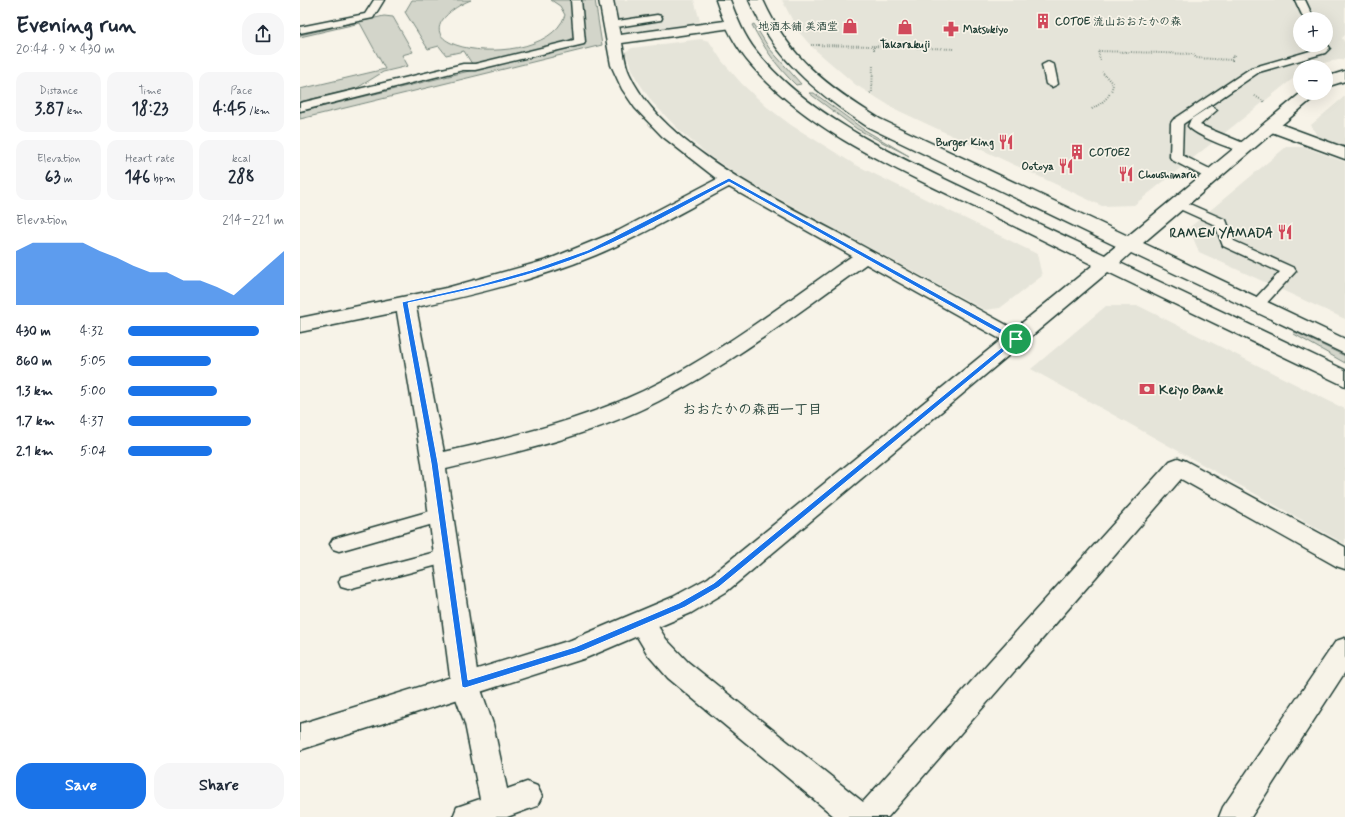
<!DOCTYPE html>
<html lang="en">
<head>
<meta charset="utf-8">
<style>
  :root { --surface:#fff; --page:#f6f6f7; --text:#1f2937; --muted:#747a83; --accent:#1a73e8 }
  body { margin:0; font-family:Mynerve,"Klee One",sans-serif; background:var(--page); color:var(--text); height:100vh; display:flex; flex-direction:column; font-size:15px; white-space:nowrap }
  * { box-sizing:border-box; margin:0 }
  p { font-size:13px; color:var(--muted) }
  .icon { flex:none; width:22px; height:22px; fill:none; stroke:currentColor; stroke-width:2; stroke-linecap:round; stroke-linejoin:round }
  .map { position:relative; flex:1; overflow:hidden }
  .side { display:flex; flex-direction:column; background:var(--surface); width:300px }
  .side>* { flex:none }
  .tools { position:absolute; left:993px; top:12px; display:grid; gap:8px }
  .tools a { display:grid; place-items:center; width:40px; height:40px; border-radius:50%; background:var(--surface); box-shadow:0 4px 16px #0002; font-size:20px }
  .pin { position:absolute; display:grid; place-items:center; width:34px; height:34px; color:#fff; margin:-17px; border:2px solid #fff; border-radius:50%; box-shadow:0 1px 4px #0007 }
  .round { display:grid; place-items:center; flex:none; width:42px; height:42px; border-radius:16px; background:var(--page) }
  .head { display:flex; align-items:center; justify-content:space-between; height:68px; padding:0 16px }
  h1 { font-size:22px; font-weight:800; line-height:30px }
  .stats { display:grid; grid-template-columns:repeat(3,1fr); gap:6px; height:68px; padding:4px 16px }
  .stats div { display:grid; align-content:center; border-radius:10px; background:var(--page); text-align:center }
  .stats b { font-size:17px; font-weight:800 }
  .stats small { font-size:11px; font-weight:400 }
  .stats p { font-size:11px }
  .chart { height:112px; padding:8px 16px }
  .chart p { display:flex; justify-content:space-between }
  .chart svg { width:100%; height:72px; margin-top:4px; fill:var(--accent); opacity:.7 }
  .action { display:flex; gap:8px; margin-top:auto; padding:8px 16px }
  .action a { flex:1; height:46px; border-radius:16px; background:var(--accent); color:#fff; font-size:16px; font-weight:800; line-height:46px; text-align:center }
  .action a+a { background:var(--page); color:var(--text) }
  ul { padding:0 16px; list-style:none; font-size:13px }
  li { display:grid; grid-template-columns:64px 48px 1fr; align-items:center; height:30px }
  li i { height:10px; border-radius:5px; background:var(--accent) }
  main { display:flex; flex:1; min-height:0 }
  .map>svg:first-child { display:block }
  .built { fill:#e5e4d9; fill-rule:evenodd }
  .green { fill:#d3d5ca; stroke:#79897f }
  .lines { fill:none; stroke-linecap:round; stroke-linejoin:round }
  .lane-casing { stroke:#1f3d34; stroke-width:3 }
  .street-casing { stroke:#1f3d34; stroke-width:3 }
  .secondary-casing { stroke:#1f3d34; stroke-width:3 }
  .path { stroke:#1f3d34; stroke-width:2; stroke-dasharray:0.5 2; stroke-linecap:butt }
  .lane { fill:#f7f3e8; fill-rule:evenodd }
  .street { fill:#f7f3e8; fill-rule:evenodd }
  .secondary { fill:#f7f3e8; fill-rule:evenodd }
  .route { fill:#1a73e8; stroke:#fff; fill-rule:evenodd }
  .labels { text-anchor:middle; stroke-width:3.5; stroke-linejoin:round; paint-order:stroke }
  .far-poi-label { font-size:11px; font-weight:bold; fill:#1f3d34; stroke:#f7f3e8; text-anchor:start }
  .poi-label { font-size:13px; font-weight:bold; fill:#1f3d34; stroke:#f7f3e8; text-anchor:end }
  .neighbourhood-label { font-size:14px; font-weight:bold; fill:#1f3d34; stroke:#f7f3e8 }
</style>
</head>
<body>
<main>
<section class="side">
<div class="head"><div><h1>Evening run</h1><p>20:44 · 9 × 430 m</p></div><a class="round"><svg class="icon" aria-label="share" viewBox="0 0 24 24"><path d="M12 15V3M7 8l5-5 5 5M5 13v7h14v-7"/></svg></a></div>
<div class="stats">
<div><p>Distance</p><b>3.87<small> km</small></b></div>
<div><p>Time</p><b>18:23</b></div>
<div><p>Pace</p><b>4:45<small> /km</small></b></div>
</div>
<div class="stats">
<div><p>Elevation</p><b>63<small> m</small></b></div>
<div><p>Heart rate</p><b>146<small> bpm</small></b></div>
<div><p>kcal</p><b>288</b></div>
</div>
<div class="chart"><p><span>Elevation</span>214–221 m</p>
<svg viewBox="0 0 160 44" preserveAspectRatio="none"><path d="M0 44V11L10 6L20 6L30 6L40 6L50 11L60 15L70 20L80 24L90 24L100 29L110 29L120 33L130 38L140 29L150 20L160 11V44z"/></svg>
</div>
<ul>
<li><b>430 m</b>4:32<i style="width:84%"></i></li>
<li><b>860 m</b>5:05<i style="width:53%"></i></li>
<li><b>1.3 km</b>5:00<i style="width:57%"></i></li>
<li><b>1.7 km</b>4:37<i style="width:79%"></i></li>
<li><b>2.1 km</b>5:04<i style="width:54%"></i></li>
</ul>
<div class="action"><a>Save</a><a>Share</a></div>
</section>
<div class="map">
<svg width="1045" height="817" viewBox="0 0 1045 817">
  <rect width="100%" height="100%" fill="#f7f3e8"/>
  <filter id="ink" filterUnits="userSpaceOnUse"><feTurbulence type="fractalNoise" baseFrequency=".025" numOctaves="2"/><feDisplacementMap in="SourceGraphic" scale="8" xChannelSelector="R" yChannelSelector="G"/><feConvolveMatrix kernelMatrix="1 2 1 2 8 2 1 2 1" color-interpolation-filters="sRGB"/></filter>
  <g filter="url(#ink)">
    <path class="built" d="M 314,0 L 394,0 L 400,21 L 394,24 L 324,32 L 319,29 Z
      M 482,0 L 1045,0 L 1045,35 L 1042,38 L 1045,43 L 1045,59 L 1027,62 L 1012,67 L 1000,67 L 1000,73 L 834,205 L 802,206 L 595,109 L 556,85 L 512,47 L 498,31 ZM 1000,19 L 1026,19 L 1026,45 L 1000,45 Z
      M 401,39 L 409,41 L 422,61 L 442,84 L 467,107 L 491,125 L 554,164 L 737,254 L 742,276 L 700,308 L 685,310 L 452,184 L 408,155 L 380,131 L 352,102 L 336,78 L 325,52 L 332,48 Z
      M 1045,96 L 1045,147 L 1017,136 L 1011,125 Z
      M 986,147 L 1005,147 L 1045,162 L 1045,319 L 899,252 L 889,228 Z
      M 806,306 L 839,306 L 1045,409 L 1045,544 L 731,369 Z"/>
    <path class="green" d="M 112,0 L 171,0 C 150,8 120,32 156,45 C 187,56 253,51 265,15 L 260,6 L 251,0 L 272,0 L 276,35 L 266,43 L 172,64 L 164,51 L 146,55 L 139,46 L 128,49 L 105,12 Z
      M 280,0 L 295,0 L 302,45 L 0,119 L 0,112 L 285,43 Z
      M 84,16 L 93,17 L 113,52 L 102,55 L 108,66 L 83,72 L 57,88 L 0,102 L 0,89 L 85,69 L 60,23 L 0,37 L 0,35 Z
      M 454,24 L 469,48 L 501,84 L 496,85 C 477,67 464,48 452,25 Z
      M 509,93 L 514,93 L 563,129 L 609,156 L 557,129 Z
      M 995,332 L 1045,356 L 1045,363 L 994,334 Z"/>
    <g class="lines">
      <defs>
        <path id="lane" d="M 74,0 L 84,0 L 73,18 L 0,33 L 0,27 L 65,14 Z
          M 271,0 L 281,0 L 285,42 L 284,44 L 175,70 L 163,70 L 0,111 L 0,103 L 163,64 L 175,64 L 274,40 Z
          M 995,0 L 1005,0 L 1014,19 L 1004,19 Z
          M 357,15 L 361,16 L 362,18 L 361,20 L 311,28 L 306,25 L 311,22 Z
          M 1026,43 L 1030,48 L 1025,53 L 959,72 L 883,124 L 882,155 L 916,172 L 917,175 L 916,178 L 906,178 L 872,160 L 870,157 L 871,123 L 873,120 L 951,68 L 1017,49 L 1017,45 L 1026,45 Z
          M 748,62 L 754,65 L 758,84 L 752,87 L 746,84 L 742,65 Z
          M 911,106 L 917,110 L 900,125 L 948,145 L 950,148 L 948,151 C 938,153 894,135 888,126 L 891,119 Z
          M 878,199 L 926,220 L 934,241 L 994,268 L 996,271 L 962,308 L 952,308 L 950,305 L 952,302 L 980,272 L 923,246 L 915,225 L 873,206 L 871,203 L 873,200 Z
          M 141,508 L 147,510 L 150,515 L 147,520 L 39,551 L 33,549 L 30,544 L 33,539 L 39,537 Z
          M 147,549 L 153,551 L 156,556 L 153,561 L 48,589 L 41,587 L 39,582 L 41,577 L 48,575 Z"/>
        <path id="street" d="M 299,0 L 313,0 L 320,35 L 432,20 L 437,21 L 439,24 L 437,27 L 432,28 L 322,43 C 324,53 325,64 329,73 C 362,148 484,203 553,241 C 610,272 667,303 723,334 L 726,339 L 723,344 L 716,346 L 709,344 L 566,264 C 499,312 433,363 359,401 C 293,435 219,452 146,469 L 179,684 L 193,724 L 207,789 L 227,782 L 237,786 L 242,796 L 237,806 L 207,817 L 153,817 L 157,807 L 180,799 L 165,724 L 151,684 L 122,463 L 97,312 L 0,332 L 0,318 L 146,288 L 247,260 L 318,231 L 417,179 L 362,136 L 335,108 L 322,89 L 311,65 ZM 429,187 L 552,256 C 484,303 418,355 343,391 C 279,421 212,437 144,452 L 116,307 C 177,294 238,279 296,255 C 342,236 385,210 429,187 Z
          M 972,121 L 1045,148 L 1045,159 L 966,130 L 964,126 L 966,122 Z
          M 878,458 L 886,461 L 1045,547 L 1045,569 L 1036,566 L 881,479 L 588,817 L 535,817 L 368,678 L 348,655 L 329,623 L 333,615 L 342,612 L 351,615 L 366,639 L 388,662 L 563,802 L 870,461 Z
          M 1045,638 L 1045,672 L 951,817 L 919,817 L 923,807 L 1036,641 Z"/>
        <path id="secondary" d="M 416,0 L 430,0 C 437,18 444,36 456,51 C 506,116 603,159 676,194 C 719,214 762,235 805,255 L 816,246 L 568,127 C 515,92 475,59 449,0 L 463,0 C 489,58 527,86 580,119 L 828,236 L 1001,93 L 1019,93 L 843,243 L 1045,339 L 1045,354 L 831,253 L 820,263 L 1045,370 L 1045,386 L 808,272 L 426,592 L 391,613 L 286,658 L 0,750 L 0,724 L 271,640 L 373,597 L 408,578 L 793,265 C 749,243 704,221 660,200 C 587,165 506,128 452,66 C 435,47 424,24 416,0 Z
          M 1045,71 L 1045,81 L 1026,87 L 1026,77 Z"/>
      </defs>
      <use href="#lane" class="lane-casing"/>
      <use href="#street" class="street-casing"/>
      <use href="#secondary" class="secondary-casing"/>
      <path class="path" d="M 511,45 L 574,46
        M 574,50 L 574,46 L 655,49
        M 800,60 L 798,51 L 893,54 L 896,58 L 932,60 L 932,56 L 937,56
        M 570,93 L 572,92 L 573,65
        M 955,96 L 965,102
        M 792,109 C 803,102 811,97 813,84 L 802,72"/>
      <use href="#lane" class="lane"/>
      <use href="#street" class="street"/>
      <use href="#secondary" class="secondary"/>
    </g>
  </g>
  <path class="route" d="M 429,178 L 719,339 L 419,587 L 385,607 L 280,652 L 165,688 L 162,687 L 131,463 L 102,302 L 178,285 L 231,270 L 288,250 ZM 429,182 L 711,340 L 414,583 L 379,603 L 275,647 L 168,680 L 138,463 L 108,303 C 170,290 233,277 292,252 C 339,232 384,206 429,182 Z"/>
  <defs>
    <symbol id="building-bare" viewBox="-9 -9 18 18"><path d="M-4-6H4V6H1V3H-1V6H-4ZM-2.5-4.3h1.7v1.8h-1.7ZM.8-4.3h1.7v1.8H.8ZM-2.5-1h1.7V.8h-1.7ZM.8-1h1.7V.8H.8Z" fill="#d1495b" stroke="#f7f3e8" stroke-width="2.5" paint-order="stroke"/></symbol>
    <symbol id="shop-bare" viewBox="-9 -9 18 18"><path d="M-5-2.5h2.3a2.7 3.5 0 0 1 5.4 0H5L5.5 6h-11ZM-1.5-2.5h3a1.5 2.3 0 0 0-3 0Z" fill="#d1495b" stroke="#f7f3e8" stroke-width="2.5" paint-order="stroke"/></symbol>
    <symbol id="pharmacy-bare" viewBox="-9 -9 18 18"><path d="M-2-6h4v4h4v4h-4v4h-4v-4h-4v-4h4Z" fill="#d1495b" stroke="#f7f3e8" stroke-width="2.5" paint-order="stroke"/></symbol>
    <symbol id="restaurant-bare" viewBox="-9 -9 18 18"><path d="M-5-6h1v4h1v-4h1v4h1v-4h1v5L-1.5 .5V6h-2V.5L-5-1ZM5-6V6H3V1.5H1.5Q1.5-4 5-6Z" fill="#d1495b" stroke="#f7f3e8" stroke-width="2.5" paint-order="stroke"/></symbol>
    <symbol id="bank-bare" viewBox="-9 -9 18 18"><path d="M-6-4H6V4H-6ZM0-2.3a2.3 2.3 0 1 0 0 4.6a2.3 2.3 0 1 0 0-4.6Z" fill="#d1495b" stroke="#f7f3e8" stroke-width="2.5" paint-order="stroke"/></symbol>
  </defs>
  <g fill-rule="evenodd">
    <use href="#building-bare" x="732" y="10" width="22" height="22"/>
    <use href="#shop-bare" x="539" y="15" width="22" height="22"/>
    <use href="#shop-bare" x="594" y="16" width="22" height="22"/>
    <use href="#pharmacy-bare" x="640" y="18" width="22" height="22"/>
    <use href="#restaurant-bare" x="695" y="131" width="22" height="22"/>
    <use href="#building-bare" x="766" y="141" width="22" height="22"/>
    <use href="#restaurant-bare" x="755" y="155" width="22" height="22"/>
    <use href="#restaurant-bare" x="815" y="163" width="22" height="22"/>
    <use href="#restaurant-bare" x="974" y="221" width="22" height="22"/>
    <use href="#bank-bare" x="836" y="378" width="22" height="22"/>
  </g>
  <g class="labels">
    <g class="far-poi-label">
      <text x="755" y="25">COTOE 流山おおたかの森</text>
      <text x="538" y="30" text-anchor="end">地酒本舗 美酒堂</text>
      <text x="663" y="33">Matsukiyo</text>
      <text x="605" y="48" text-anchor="middle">Takarakuji</text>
      <text x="694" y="146" text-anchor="end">Burger King</text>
      <text x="789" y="156">COTOE2</text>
      <text x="754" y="170" text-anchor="end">Ootoya</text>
      <text x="838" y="178">Choushimaru</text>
    </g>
    <g class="poi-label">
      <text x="973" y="237">RAMEN YAMADA</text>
      <text x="859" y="394" text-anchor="start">Keiyo Bank</text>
    </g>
    <g class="neighbourhood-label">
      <text x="452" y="414">おおたかの森西一丁目</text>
    </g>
  </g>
</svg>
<div class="tools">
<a>+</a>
<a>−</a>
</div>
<div class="pin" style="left:716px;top:339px;background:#1e9e55"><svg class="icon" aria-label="arrive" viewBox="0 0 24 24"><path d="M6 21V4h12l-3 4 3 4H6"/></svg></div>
</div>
</main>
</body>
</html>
